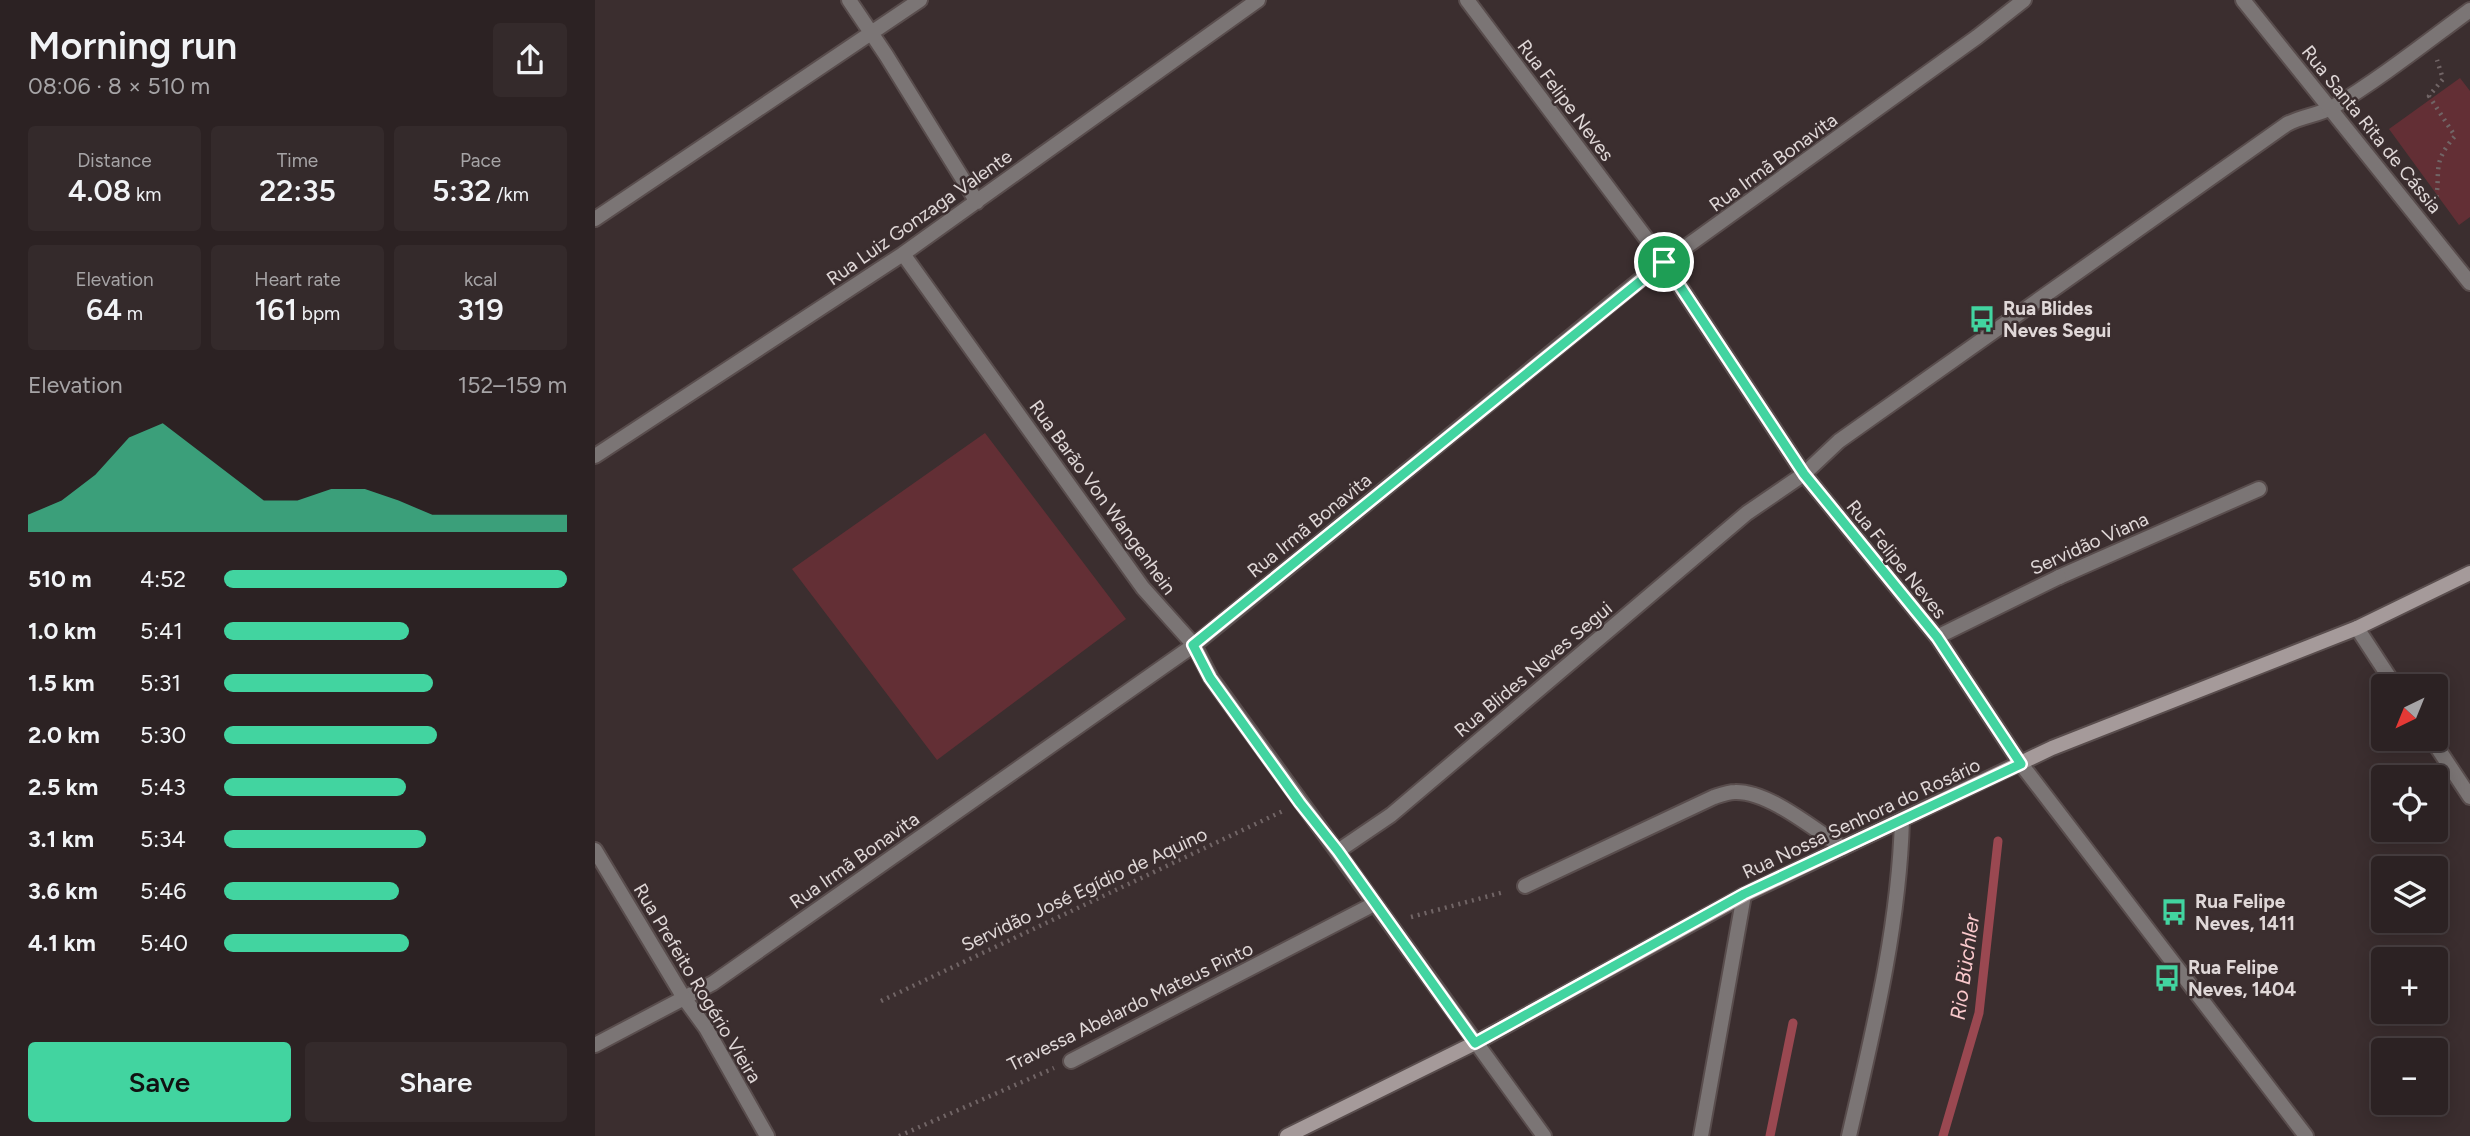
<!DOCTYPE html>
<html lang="en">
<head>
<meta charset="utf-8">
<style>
  :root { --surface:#2c2223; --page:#342a2b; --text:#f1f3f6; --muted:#a6a4a6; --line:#483f41; --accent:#42d4a0 }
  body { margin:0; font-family:Figtree,sans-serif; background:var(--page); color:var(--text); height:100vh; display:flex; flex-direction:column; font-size:26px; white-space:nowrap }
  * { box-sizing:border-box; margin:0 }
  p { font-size:23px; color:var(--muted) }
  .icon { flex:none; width:38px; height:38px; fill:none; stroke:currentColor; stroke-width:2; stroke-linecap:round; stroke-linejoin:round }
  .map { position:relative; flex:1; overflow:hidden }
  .drawer { display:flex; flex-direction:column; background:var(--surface); width:595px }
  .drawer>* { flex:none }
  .needle { width:46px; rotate:223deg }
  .fabs { position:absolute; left:1776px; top:674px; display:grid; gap:14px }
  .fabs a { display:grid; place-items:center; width:77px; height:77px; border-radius:7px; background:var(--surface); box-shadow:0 4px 18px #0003,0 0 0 2px var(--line); font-size:35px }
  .pin { position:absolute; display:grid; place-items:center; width:60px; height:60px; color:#fff; margin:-30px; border:4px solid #fff; border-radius:50%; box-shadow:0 2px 7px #0007 }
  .round { display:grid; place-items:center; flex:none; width:74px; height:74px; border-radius:7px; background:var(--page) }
  .overview { display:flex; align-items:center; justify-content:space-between; height:119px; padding:0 28px }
  h1 { font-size:38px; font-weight:600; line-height:52px }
  .metrics { display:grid; grid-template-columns:repeat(3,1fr); gap:10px; height:119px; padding:7px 28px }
  .metrics div { display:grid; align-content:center; border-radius:7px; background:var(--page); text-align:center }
  .metrics b { font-size:30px; font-weight:600 }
  .metrics small { font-size:19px; font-weight:400 }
  .metrics p { font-size:19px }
  .chart { height:196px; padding:14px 28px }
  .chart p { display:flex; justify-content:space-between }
  .chart svg { width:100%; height:126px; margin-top:7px; fill:var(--accent); opacity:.7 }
  .primary-button { display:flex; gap:14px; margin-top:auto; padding:14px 28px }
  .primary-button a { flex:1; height:80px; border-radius:7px; background:var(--accent); color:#111; font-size:28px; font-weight:600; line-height:80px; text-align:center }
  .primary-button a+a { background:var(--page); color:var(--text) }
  ul { padding:0 28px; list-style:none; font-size:23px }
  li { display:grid; grid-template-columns:112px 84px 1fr; align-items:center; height:52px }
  li i { height:18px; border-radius:9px; background:var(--accent) }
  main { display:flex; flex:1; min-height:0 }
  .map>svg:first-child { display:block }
  .green { fill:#632f35 }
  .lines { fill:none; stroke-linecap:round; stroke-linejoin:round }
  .stream { stroke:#9a4851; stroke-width:9 }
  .service-casing { stroke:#594d4d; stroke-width:18 }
  .minor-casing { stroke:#594d4d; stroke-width:18 }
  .tertiary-casing { stroke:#594d4d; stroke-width:18 }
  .secondary-casing { stroke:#594d4d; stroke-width:18 }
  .path { stroke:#716566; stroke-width:4.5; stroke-dasharray:2 5; stroke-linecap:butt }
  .service { stroke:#7b7575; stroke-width:14 }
  .minor { stroke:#7b7575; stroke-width:14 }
  .tertiary { stroke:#7b7575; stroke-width:14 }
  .secondary { stroke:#a59a9a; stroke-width:14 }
  .route-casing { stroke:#fff; stroke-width:14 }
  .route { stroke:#42d4a0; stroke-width:9 }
  .labels { text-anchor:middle; stroke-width:5; stroke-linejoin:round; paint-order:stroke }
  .street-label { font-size:19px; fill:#e0d8d8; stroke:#3b2e2f }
  .poi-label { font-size:19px; font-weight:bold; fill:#e0d8d8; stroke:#3b2e2f; text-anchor:start }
  .water-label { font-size:21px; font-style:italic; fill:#fac9cc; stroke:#3b2e2f }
</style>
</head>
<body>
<main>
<section class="drawer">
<div class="overview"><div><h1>Morning run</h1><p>08:06 · 8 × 510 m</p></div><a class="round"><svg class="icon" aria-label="share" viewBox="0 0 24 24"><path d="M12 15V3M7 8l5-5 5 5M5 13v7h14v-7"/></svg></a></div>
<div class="metrics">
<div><p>Distance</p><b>4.08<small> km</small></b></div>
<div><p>Time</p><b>22:35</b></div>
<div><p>Pace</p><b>5:32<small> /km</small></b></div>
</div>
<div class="metrics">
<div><p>Elevation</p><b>64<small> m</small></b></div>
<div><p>Heart rate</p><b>161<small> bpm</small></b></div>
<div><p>kcal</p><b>319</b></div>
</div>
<div class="chart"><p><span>Elevation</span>152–159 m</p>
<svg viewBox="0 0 160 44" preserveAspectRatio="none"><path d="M0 44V38L10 33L20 24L30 11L40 6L50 15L60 24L70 33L80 33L90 29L100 29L110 33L120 38L130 38L140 38L150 38L160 38V44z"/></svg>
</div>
<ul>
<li><b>510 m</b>4:52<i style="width:100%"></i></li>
<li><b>1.0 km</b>5:41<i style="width:54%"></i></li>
<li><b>1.5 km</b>5:31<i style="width:61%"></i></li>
<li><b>2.0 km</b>5:30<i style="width:62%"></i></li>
<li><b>2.5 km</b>5:43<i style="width:53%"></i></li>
<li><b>3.1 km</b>5:34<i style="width:59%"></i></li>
<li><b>3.6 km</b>5:46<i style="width:51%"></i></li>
<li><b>4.1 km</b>5:40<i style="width:54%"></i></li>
</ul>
<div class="primary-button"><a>Save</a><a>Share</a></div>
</section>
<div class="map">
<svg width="1875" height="1136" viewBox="0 0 1875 1136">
  <rect width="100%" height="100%" fill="#3b2e2f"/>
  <path class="green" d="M 1865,78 L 1875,91 L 1875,217 L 1864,225 L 1794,129 Z
    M 390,433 L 531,619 L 342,760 L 197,569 Z"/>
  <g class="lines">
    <path class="stream" d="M 1175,1136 L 1198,1023
      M 1348,1136 L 1384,1013 L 1403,841"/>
    <defs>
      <path id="service" d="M 1464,577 L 1664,489
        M 930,886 L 1119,797 C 1125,795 1133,792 1140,792 C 1174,791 1220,830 1248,848
        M 476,1061 L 779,904"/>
      <path id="minor" d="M 254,0 L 291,55 L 382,202
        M 0,219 L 325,0
        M 308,254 L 548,588 L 599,645 L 616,678 L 949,1136
        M 0,456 L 308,254 L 663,0
        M 1762,628 L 1800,686
        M 1342,637 L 1464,577
        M 1836,738 L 1875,797
        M 1426,764 L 1711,1136
        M 743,851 L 796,815 L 1152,513 L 1209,474 L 1244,441 L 1692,124 C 1707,116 1724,115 1738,107 C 1786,78 1830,43 1875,10
        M 89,998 L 118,983 L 599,645 L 1045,280 L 1382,37 L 1429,0"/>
      <path id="tertiary" d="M 872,0 L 1069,262 L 1209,474 L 1342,637 L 1426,764
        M 1648,0 L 1875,283
        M 0,850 L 89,998 L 111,1028 L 172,1136
        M 0,1045 L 89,998
        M 1106,1136 L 1149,895
        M 1254,1136 C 1278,1032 1304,927 1307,820"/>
      <path id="secondary" d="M 692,1136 L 880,1043 L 1149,895 L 1457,748 L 1762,628 L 1875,573"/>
    </defs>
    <use href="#service" class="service-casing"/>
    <use href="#minor" class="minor-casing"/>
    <use href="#tertiary" class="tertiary-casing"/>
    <use href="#secondary" class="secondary-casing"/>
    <path class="path" d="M 1840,204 C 1847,171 1835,165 1860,136 L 1834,96 L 1848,79 L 1842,60
      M 816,917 L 909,892
      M 286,1001 L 688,811
      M 304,1136 L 459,1068"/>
    <use href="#service" class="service"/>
    <use href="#minor" class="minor"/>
    <use href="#tertiary" class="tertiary"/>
    <use href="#secondary" class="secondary"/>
  </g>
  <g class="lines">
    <defs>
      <path id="route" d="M 1069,262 L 1209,474 L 1342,637 L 1426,764 L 1149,894 L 880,1043 L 743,851 L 705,803 L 615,678 L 598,645 Z"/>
    </defs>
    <use href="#route" class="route-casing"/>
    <use href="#route" class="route"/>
  </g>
  <defs>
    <symbol id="bus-bare" viewBox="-9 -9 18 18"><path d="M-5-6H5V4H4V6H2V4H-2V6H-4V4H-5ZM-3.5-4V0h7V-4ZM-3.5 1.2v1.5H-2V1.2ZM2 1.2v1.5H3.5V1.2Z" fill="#42d4a0" stroke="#3b2e2f" stroke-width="2.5" paint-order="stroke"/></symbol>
  </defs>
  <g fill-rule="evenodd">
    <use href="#bus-bare" x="1368" y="300" width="38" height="38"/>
    <use href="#bus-bare" x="1560" y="893" width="38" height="38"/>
    <use href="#bus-bare" x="1553" y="959" width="38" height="38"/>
  </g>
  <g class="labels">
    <g class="street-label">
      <text transform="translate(971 100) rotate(53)" y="7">Rua Felipe Neves</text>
      <text transform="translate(1777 129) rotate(51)" y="7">Rua Santa Rita de Cássia</text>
      <text transform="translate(1178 162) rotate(-36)" y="7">Rua Irmã Bonavita</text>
      <text transform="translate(324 217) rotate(-35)" y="7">Rua Luiz Gonzaga Valente</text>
      <text transform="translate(508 497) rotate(54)" y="7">Rua Barão Von Wangenhein</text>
      <text transform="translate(714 525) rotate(-39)" y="7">Rua Irmã Bonavita</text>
      <text transform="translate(1494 543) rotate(-24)" y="7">Servidão Viana</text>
      <text transform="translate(1302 559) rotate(51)" y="7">Rua Felipe Neves</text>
      <text transform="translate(938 669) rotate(-40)" y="7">Rua Blides Neves Segui</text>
      <text transform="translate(1266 818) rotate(-25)" y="7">Rua Nossa Senhora do Rosário</text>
      <text transform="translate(259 860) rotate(-35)" y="7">Rua Irmã Bonavita</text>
      <text transform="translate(489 889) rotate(-25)" y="7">Servidão José Egídio de Aquino</text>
      <text transform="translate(103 983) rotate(59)" y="7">Rua Prefeito Rogério Vieira</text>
      <text transform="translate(535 1006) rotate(-26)" y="7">Travessa Abelardo Mateus Pinto</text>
    </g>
    <g class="poi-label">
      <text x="1408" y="315">Rua Blides<tspan x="1408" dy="22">Neves Segui</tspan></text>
      <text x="1600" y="908">Rua Felipe<tspan x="1600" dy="22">Neves, 1411</tspan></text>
      <text x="1593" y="974">Rua Felipe<tspan x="1593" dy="22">Neves, 1404</tspan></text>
    </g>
    <g class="water-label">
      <text transform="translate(1370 967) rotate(-82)" y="7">Rio Büchler</text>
    </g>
  </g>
</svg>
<div class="fabs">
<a><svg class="needle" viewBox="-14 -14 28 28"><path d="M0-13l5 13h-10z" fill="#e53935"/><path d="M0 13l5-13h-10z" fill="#a6a4a6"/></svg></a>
<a><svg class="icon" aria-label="locate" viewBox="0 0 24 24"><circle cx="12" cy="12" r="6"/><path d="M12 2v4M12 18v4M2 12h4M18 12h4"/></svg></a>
<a><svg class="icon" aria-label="layers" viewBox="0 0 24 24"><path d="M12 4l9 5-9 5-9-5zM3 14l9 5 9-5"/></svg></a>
<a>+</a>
<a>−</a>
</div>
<div class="pin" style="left:1069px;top:262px;background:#1e9e55"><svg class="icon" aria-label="arrive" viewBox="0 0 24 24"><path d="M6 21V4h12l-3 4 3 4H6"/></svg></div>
</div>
</main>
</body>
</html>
